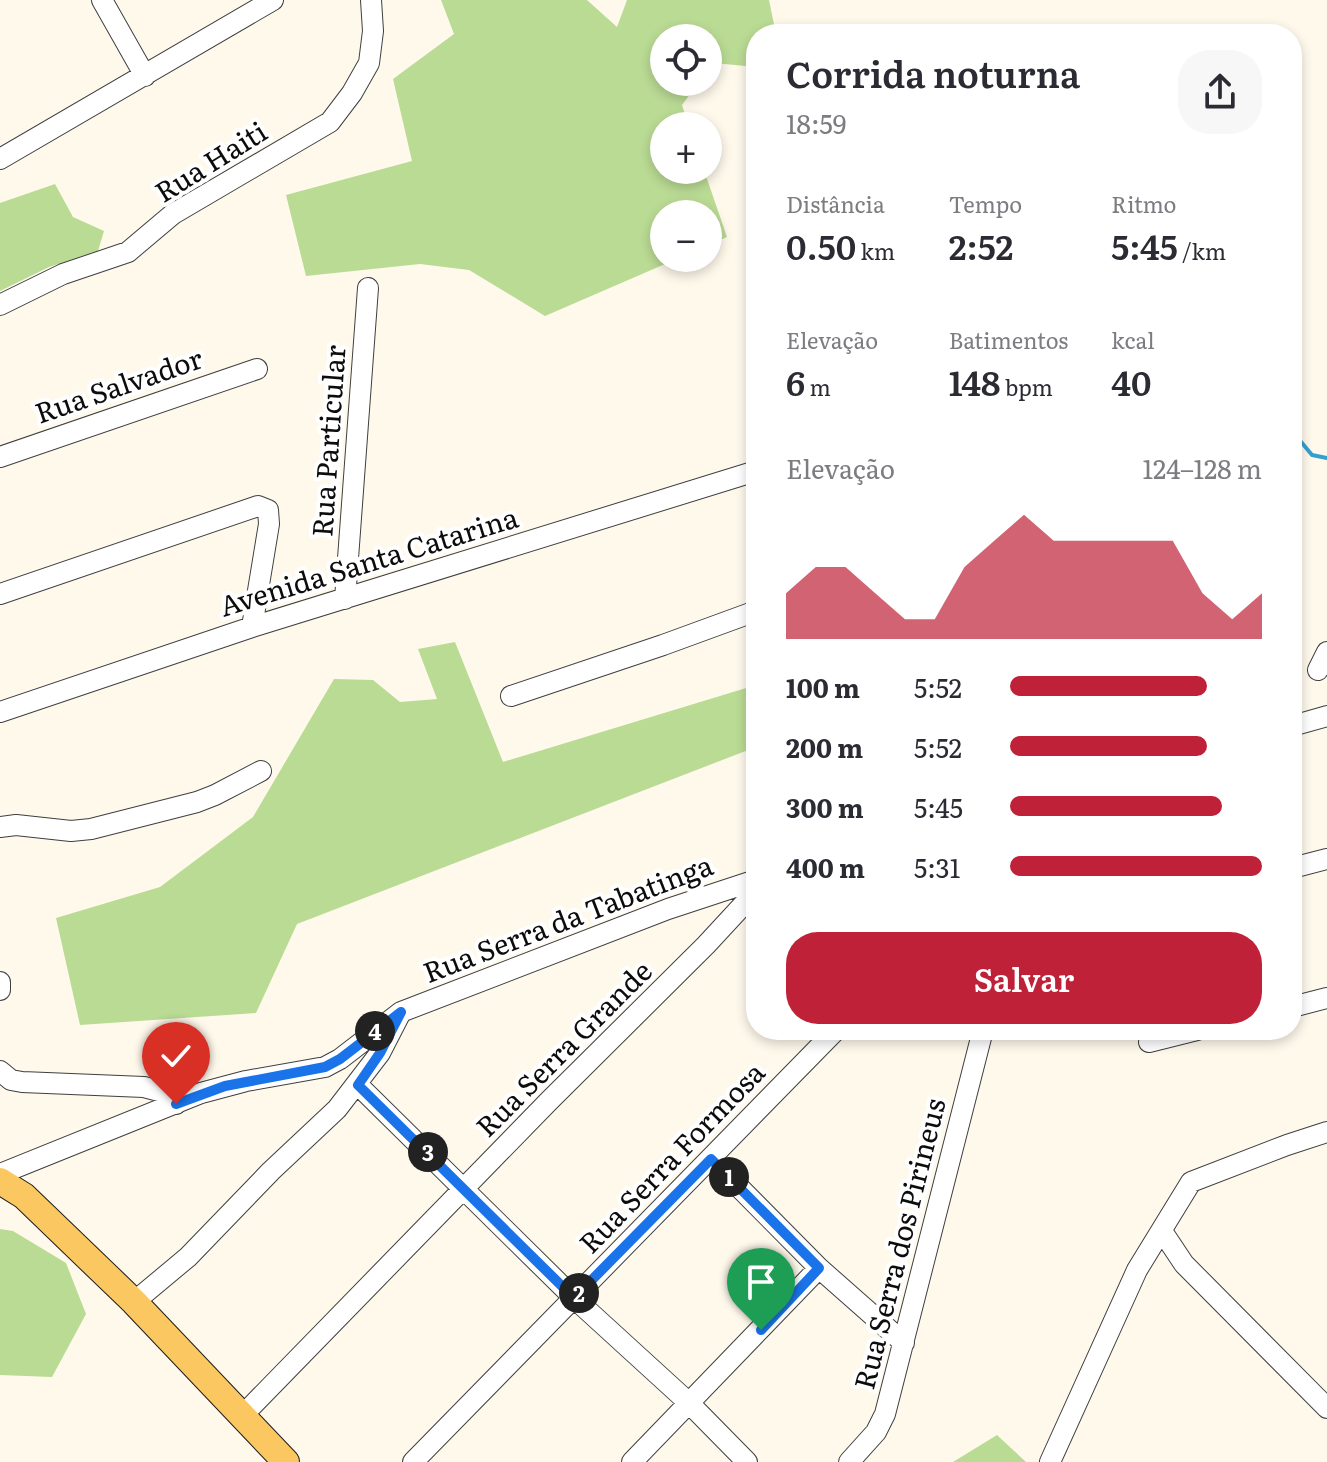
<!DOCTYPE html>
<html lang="pt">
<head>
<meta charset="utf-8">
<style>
  :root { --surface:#fff; --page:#f7f7f7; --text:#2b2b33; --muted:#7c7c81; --accent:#bf2238 }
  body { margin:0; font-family:Literata,serif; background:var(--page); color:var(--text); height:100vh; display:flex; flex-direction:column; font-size:30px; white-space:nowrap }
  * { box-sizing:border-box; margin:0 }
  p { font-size:26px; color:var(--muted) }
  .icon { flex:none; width:44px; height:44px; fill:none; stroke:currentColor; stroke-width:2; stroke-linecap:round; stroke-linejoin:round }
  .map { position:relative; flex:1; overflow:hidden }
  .panel { position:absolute; left:746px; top:24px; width:556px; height:1016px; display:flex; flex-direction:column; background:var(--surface); border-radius:32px; box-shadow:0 4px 12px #0003 }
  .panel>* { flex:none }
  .fabs { position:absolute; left:650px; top:24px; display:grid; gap:16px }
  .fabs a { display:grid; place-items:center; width:72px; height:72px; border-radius:50%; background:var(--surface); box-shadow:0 4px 12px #0003; font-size:40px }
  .pin { position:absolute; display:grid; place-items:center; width:68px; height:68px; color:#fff; margin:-82px -34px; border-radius:50% 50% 50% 0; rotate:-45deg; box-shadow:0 0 8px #0007 }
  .pin .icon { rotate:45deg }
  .km { position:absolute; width:40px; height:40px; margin:-20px; border-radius:50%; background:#222; color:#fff; font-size:22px; line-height:40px; text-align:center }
  .round { display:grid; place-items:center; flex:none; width:84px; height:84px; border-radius:32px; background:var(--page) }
  .overview { display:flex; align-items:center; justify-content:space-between; height:136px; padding:0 40px }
  h1 { font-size:36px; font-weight:600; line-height:60px }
  .figures { display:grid; grid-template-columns:repeat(3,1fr); gap:12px; height:136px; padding:8px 40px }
  .figures div { display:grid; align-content:center }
  .figures b { font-size:34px; font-weight:600 }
  .figures small { font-size:22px; font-weight:400 }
  .figures p { font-size:22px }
  .chart { height:224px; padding:16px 40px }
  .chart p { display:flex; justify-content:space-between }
  .chart svg { width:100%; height:144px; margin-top:8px; fill:var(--accent); opacity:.7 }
  .button { display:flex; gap:16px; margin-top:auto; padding:16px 40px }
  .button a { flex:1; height:92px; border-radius:32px; background:var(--accent); color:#fff; font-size:32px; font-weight:600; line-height:92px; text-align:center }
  ul { padding:0 40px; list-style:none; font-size:26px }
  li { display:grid; grid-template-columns:128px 96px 1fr; align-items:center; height:60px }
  li i { height:20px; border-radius:10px; background:var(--accent) }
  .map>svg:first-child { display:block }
  .forest { fill:#badb94 }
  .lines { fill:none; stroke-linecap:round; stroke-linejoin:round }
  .stream { stroke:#35a0d0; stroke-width:4 }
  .minor-casing { stroke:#3f3f3f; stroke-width:22 }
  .major-casing { stroke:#1d1d1d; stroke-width:28 }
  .minor { stroke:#fff; stroke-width:20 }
  .major { stroke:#fbc760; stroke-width:26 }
  .route-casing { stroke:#fff; stroke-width:16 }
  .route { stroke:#1a73e8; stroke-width:10 }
  .labels { text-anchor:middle; stroke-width:8; stroke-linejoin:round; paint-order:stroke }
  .street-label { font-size:28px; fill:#0c0c0c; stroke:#fff }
</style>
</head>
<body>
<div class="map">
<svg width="1327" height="1462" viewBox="0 0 1327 1462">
  <rect width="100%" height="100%" fill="#fff9ec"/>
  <path class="forest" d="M 441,0 L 587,0 L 617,27 L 627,0 L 769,0 L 776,34 L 756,34 L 756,67 L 714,63 L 708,71 L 708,38 L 664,38 L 664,82 L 699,82 L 682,105 L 689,126 L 664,126 L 664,170 L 704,170 L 727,237 L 708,245 L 708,214 L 664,214 L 664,258 L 679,258 L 545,316 L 469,270 L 420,264 L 306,276 L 286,195 L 412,161 L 393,79 L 454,34 Z
    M 55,184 L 73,217 L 104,231 L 98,251 L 49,267 L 0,291 L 0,203 Z
    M 455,642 L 503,762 L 756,685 L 756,747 L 297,924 L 256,1013 L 80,1025 L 56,918 L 160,887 L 253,817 L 334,679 L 373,680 L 400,702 L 437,699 L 418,649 Z
    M 0,1229 L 13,1231 L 66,1263 L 86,1314 L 52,1377 L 0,1375 Z
    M 997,1435 L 1026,1462 L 953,1462 Z"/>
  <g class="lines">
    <path class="stream" d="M 1292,431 L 1312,455 L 1327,458"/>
    <defs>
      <path id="minor" d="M 102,0 L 145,76
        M 0,159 L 273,0
        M 0,305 L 63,274 L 128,252 L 173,214 L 330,122 L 352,93 L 369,63 L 373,31 L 371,0
        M 0,457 L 257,369
        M 0,594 L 258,506 L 268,510 L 269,524 L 252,627
        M 345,599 L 368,288
        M 1318,670 L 1327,652
        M 511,696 L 663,645 L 756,611
        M 0,712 L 252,627 L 756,471
        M 1292,726 L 1327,716
        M 0,827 L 16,825 L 71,831 L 91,829 L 197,802 L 215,795 L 261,771
        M 1292,868 L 1327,859
        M 0,982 L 0,990
        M 1292,1007 L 1327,998
        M 1149,1042 L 1197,1030
        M 0,1071 L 11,1080 L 22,1082 L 144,1087 L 163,1092 L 176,1104
        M 358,1085 L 574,1298 L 689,1403 L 747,1462
        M 711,1159 L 819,1268 L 904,1343
        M 0,1174 L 201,1093 L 246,1081 L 325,1067 L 340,1059 L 401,1012 L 668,909 L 756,880
        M 1162,1231 L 1184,1264 L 1327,1408
        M 134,1302 L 188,1257 L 271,1171 L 337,1109 L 380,1053 L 399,1016
        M 242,1416 L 549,1101 L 706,945 L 756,891
        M 413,1462 L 836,1030
        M 632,1462 L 819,1268
        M 849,1462 L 876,1432 L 885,1414 L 983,1030
        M 1050,1462 L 1137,1270 L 1191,1182 L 1287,1145 L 1327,1132"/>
      <path id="major" d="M 0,1181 L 24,1196 L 134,1302 L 286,1462"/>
    </defs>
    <use href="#minor" class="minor-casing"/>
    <use href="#major" class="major-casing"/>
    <use href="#minor" class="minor"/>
    <use href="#major" class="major"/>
  </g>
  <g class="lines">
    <defs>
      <path id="route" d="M 176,1104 L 225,1086 L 325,1067 L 340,1059 L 401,1012 L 380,1053 L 358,1085 L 574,1298 L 711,1159 L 819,1268 L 761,1330"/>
    </defs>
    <use href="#route" class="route-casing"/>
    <use href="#route" class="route"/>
  </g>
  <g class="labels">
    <g class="street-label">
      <text transform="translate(211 162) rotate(-32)" y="10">Rua Haiti</text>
      <text transform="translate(119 386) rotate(-19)" y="10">Rua Salvador</text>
      <text transform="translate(329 441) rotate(-86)" y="10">Rua Particular</text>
      <text transform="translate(369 562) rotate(-17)" y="10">Avenida Santa Catarina</text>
      <text transform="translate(568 919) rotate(-21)" y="10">Rua Serra da Tabatinga</text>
      <text transform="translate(564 1049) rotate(-45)" y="10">Rua Serra Grande</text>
      <text transform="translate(672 1158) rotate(-46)" y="10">Rua Serra Formosa</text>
      <text transform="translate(900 1244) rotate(-76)" y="10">Rua Serra dos Pirineus</text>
    </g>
  </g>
</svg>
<div class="fabs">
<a><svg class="icon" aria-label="locate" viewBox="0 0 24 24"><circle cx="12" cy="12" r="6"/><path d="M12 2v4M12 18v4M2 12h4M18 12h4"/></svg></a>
<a>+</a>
<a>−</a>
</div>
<div class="pin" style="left:761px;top:1330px;background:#1e9e55"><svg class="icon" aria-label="arrive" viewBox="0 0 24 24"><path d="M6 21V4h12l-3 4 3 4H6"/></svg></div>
<div class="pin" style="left:176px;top:1104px;background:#d93025"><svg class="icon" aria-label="check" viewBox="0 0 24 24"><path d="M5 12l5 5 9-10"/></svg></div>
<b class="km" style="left:729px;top:1177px">1</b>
<b class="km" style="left:579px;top:1293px">2</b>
<b class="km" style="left:428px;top:1152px">3</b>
<b class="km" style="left:375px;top:1031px">4</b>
<section class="panel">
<div class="overview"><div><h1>Corrida noturna</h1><p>18:59</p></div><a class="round"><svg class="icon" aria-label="share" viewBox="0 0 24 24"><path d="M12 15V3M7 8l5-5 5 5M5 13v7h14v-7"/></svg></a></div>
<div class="figures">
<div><p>Distância</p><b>0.50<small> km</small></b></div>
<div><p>Tempo</p><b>2:52</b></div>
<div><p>Ritmo</p><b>5:45<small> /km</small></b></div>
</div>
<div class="figures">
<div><p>Elevação</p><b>6<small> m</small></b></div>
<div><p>Batimentos</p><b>148<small> bpm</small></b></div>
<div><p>kcal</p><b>40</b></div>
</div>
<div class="chart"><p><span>Elevação</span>124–128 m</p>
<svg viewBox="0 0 160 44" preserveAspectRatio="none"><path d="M0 44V30L10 22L20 22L30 30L40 38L50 38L60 22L70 14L80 6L90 14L100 14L110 14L120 14L130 14L140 30L150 38L160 30V44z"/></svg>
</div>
<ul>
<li><b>100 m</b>5:52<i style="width:78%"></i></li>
<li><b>200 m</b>5:52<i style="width:78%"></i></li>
<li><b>300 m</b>5:45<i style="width:84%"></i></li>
<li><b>400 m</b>5:31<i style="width:100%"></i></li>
</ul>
<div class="button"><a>Salvar</a></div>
</section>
</div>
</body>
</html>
